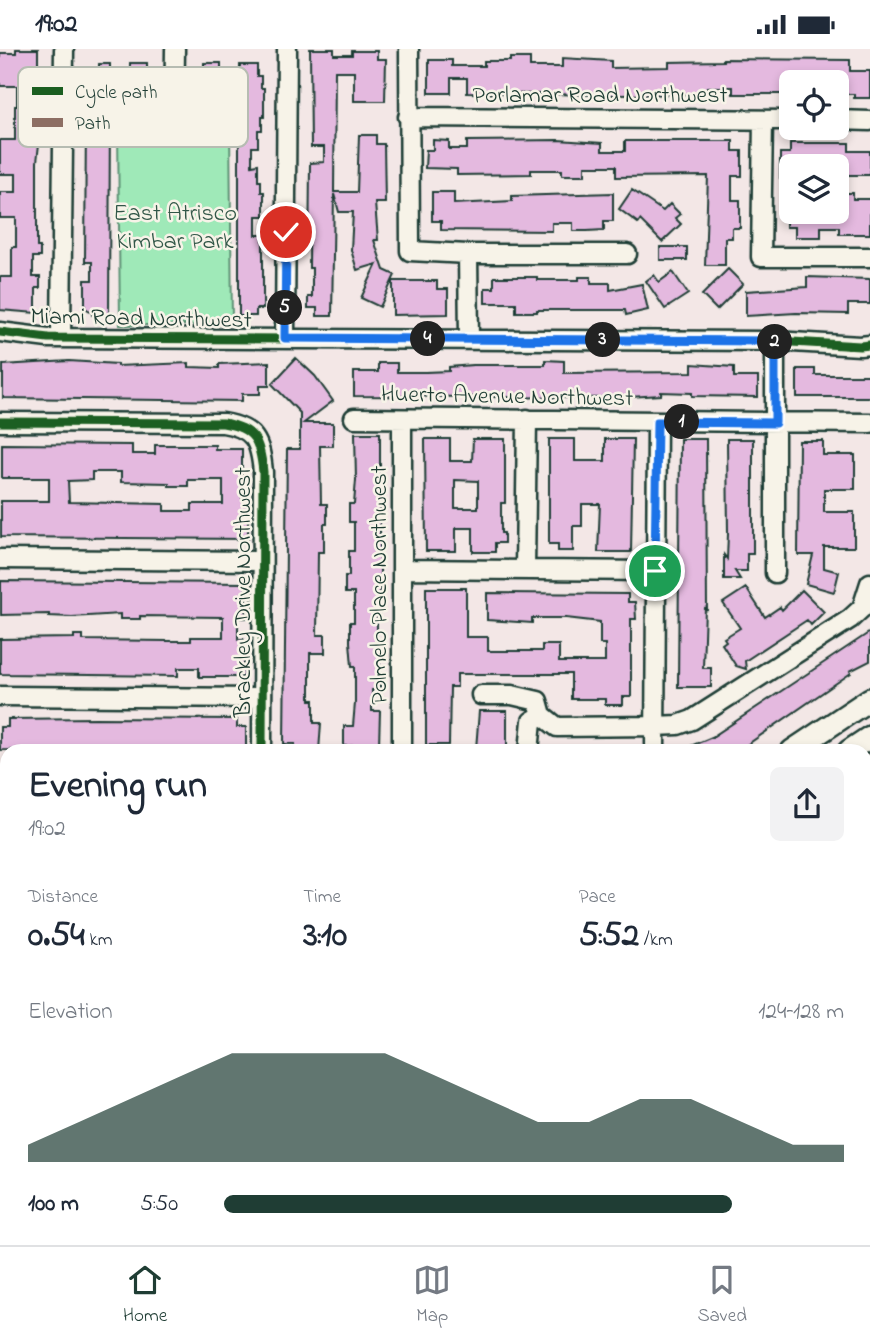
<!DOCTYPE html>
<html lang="en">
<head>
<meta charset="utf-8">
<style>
  :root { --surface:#fff; --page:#f2f2f3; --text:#1f2937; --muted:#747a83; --line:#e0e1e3; --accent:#1f3d34 }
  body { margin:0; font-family:"Indie Flower",sans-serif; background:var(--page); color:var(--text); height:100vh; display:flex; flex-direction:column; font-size:26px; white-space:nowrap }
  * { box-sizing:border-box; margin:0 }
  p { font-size:23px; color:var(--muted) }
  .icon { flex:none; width:38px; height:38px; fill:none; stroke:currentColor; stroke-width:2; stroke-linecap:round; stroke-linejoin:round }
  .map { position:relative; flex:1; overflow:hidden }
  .side { position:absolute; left:0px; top:695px; width:872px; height:502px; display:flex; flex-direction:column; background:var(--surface); border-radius:21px 21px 0 0; box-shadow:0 4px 10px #0003 }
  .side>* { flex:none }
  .controls { position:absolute; left:779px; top:21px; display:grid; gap:14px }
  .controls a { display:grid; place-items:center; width:70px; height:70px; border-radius:10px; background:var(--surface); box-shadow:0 4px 10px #0003; font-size:35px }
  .pin { position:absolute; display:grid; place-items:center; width:60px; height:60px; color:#fff; margin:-30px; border:4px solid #fff; border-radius:50%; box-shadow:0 2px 7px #0007 }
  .km { position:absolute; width:35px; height:35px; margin:-18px; border-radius:50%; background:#222; color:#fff; font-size:19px; line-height:35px; text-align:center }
  .round { display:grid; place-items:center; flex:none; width:74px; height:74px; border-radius:10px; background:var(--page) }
  .headline { display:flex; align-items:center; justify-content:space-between; height:119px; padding:0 28px }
  h1 { font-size:38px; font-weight:700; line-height:52px }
  .figures { display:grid; grid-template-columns:repeat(3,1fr); gap:10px; height:119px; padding:7px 28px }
  .figures div { display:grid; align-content:center }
  .figures b { font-size:35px; font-weight:700 }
  .figures small { font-size:19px; font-weight:400 }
  .figures p { font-size:19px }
  .chart { height:196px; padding:14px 28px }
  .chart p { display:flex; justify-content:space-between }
  .chart svg { width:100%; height:126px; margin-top:7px; fill:var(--accent); opacity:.7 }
  ul { padding:0 28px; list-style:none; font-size:23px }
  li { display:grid; grid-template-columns:112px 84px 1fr; align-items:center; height:52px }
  li i { height:18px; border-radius:9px; background:var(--accent) }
  .status { display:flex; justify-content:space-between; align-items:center; height:49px; padding:0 35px; background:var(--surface); direction:ltr }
  .status svg { height:19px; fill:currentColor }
  .dock { display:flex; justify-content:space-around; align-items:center; height:98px; border-top:2px solid var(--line); background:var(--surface); font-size:19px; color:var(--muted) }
  .dock a { display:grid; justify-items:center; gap:4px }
  .dock .on { color:var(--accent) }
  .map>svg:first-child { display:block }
  .green { fill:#9fe9b8; stroke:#5f9376; stroke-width:2 }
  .water { fill:#95d4f6; stroke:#6698a8; stroke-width:2 }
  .building { fill:#e4b9df; stroke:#1f3d34; stroke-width:2; fill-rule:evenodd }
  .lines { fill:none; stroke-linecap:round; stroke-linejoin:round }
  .minor-casing { stroke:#1f3d34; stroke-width:23 }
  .major-casing { stroke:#1f3d34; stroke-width:26 }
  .minor { stroke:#f7f3e8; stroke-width:18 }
  .major { stroke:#f7f3e8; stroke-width:21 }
  .quiet { stroke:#8d6e63; stroke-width:7; stroke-dasharray:14 7; stroke-linecap:butt }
  .cycleway-casing { stroke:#f7f3e8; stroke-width:13 }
  .cycleway { stroke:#1b5e20; stroke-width:9 }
  .route-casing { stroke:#fff; stroke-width:14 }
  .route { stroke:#1a73e8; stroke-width:9 }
  .labels { text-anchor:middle; stroke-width:5; stroke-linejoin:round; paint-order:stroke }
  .street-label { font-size:24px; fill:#1f3d34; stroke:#f7f3e8 }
  .park-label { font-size:24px; fill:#325748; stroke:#f7f3e8 }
  .key { fill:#f7f3e8; stroke:#b6bcb2; stroke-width:2 }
  .key-label { font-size:19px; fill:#1f3d34 }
</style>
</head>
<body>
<div class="status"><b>19:02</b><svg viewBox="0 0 49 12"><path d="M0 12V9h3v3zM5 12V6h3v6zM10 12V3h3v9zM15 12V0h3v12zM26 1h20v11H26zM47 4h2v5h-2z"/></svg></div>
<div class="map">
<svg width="870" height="1196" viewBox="0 0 870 1196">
  <rect width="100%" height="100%" fill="#f3e7e6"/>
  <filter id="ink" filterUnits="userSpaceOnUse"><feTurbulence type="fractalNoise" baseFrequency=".0143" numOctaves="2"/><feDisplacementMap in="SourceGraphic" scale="14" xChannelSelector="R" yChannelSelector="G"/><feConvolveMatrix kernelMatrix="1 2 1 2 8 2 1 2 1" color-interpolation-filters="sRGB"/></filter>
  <g filter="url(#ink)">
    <path class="green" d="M 118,76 L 230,77 L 232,276 L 120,276 Z
      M 865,1097 L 870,1098 L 870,1196 L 172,1196 L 181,1190 L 864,1190 Z"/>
    <path class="water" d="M 870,739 L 870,1010 L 864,1010 L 864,743 Z"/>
    <path class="building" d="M 16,0 L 38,0 L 38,19 L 41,19 L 41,29 L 38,29 L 41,77 L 37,113 L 37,198 L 40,198 L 40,208 L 33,208 L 33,228 L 40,228 L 40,239 L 36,239 L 36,264 L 0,261 L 0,228 L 12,228 L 12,198 L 16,198 L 16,169 L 0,169 L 0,143 L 16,143 L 16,125 L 0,125 L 0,91 L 15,91 L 15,57 L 17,57 L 17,37 L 0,37 L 0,4 L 16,4 Z
      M 310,0 L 334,0 L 334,6 L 352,6 L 352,2 L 377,2 L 377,10 L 386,10 L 385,52 L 354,52 L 354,22 L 335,22 L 334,143 L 357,143 L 359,86 L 376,86 L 376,95 L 384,95 L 385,154 L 375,154 L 378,191 L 374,191 L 384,221 L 395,226 L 380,258 L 361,249 L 377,215 L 357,221 L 351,201 L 353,163 L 339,163 L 334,145 L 332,267 L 317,267 L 317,259 L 308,259 L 308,248 L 312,248 L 312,219 L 309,219 L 310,114 L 324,113 L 324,98 L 311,98 Z
      M 510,9 L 530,9 L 530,18 L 562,18 L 562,9 L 611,12 L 611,19 L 669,18 L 669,13 L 723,12 L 723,10 L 850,11 L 850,22 L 870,22 L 870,49 L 854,49 L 854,45 L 836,45 L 836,33 L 791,33 L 791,45 L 733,45 L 733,38 L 707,38 L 707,45 L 615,46 L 467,44 L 467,29 L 451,29 L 451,44 L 429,44 L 429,11 L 452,11 L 452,17 L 484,17 L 484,12 L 510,12 Z
      M 130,14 L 147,14 L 147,26 L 154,26 L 154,59 L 147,62 L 147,74 L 129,74 L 129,57 L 110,58 L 109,266 L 92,266 L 92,263 L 85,259 L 85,231 L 92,231 L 92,213 L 85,213 L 86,68 L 93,68 L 93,50 L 86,50 L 86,21 L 99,21 L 99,15 L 110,15 L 110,30 L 130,30 Z
      M 204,14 L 221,14 L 221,30 L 240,30 L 240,16 L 257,16 L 257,27 L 261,27 L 261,39 L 264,39 L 264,68 L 262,68 L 262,81 L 258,81 L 258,98 L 252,98 L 252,116 L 258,115 L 258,132 L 261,132 L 261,143 L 264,143 L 264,167 L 256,167 L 256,186 L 263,186 L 263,260 L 256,260 L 256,267 L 239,267 L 239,57 L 221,57 L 221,74 L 204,74 L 204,62 L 198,59 L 198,29 L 204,26 Z
      M 433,91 L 449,92 L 449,100 L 467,100 L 467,92 L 558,91 L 602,94 L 602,102 L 625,102 L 625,92 L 733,92 L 733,102 L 742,102 L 742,127 L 732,127 L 732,151 L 740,151 L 740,179 L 732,179 L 732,189 L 725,189 L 725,216 L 705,216 L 708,127 L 616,128 L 616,117 L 585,117 L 585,126 L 562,126 L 562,121 L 531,121 L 531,125 L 457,126 L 457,120 L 425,119 L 426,101 L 433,101 Z
      M 790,94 L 849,94 L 849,102 L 870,102 L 870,126 L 836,126 L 836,117 L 791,117 L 791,129 L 780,129 L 780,104 L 790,104 Z
      M 632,141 L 663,162 L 670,155 L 680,165 L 675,169 L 681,175 L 662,193 L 640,171 L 638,174 L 619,160 Z
      M 432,143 L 454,143 L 454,155 L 512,152 L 512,147 L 613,144 L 613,172 L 604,172 L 604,181 L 587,182 L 573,182 L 573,174 L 552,174 L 552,182 L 441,181 L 441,172 L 432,172 Z
      M 836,144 L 853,144 L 853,150 L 870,150 L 870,185 L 839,185 L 839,178 L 821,178 L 821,188 L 795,188 L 795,178 L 786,178 L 786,167 L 830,167 L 830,163 L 836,163 Z
      M 660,198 L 687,198 L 687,211 L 660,211 Z
      M 728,220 L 743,235 L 717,261 L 702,246 Z
      M 673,223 L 688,245 L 665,260 L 646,232 L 654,226 L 659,233 Z
      M 494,228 L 537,228 L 537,231 L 579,231 L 579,228 L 591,228 L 591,234 L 610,234 L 610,241 L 642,235 L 648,261 L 626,266 L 625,261 L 537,261 L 537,263 L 516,263 L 516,254 L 485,254 L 485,239 L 494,239 Z
      M 807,228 L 870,230 L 870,255 L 848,255 L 848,265 L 796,264 L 746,267 L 746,242 L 807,238 Z
      M 393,232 L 437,232 L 437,240 L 448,240 L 448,265 L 393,266 Z
      M 296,309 L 315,327 L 333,352 L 304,374 L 333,374 L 333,397 L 320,397 L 321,455 L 327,455 L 327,475 L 324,475 L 324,503 L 318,503 L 317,586 L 325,586 L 325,604 L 310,604 L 310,651 L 314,651 L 314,674 L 321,674 L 319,702 L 295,702 L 295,695 L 284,695 L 287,400 L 300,400 L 300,364 L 272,335 Z
      M 545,311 L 564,312 L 564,324 L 692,323 L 692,315 L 734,318 L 734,328 L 758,328 L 758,348 L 692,347 L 692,344 L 661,343 L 661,346 L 613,349 L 354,347 L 354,323 L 378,323 L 378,314 L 397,314 L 397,323 L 426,323 L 449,322 L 449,318 L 473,316 L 545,316 Z
      M 69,312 L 117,315 L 117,317 L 189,314 L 189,318 L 219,319 L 219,315 L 269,313 L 269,337 L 260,337 L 260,345 L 242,345 L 242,352 L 3,349 L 3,316 Z
      M 797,320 L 815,320 L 815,326 L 870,326 L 870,348 L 797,348 Z
      M 355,384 L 380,384 L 380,569 L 377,569 L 377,598 L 380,598 L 380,641 L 372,641 L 372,662 L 380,662 L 379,696 L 344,697 L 344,677 L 353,677 L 355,654 L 355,617 L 352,617 L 350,593 L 350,573 L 354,573 L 354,544 L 345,544 L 345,527 L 349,527 L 349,502 L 354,502 L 354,473 L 349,473 L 349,455 L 354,455 L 356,431 Z
      M 425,390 L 450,390 L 450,412 L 472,412 L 473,390 L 505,390 L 505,454 L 501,454 L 501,484 L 504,484 L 504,494 L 495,494 L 495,503 L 473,503 L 473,479 L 456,479 L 456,502 L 426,502 ZM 455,431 L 478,432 L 478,459 L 455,459 Z
      M 549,390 L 575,390 L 575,412 L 605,412 L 605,390 L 633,390 L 631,503 L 598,503 L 600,455 L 582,455 L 582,477 L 573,477 L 573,502 L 558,502 L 558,495 L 549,495 Z
      M 680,390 L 706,390 L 707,562 L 705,558 L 703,619 L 711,619 L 711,638 L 678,638 Z
      M 727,390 L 753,390 L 753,505 L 747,505 L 747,522 L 735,522 L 740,530 L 724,530 L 724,506 L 727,510 L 728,485 Z
      M 799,392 L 823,392 L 823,406 L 855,406 L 855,440 L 824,440 L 824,463 L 854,463 L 854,498 L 824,498 L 824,519 L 839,523 L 834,543 L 806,535 L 813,506 L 798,506 Z
      M 2,395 L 132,396 L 132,405 L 155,405 L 155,396 L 215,396 L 215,400 L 242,400 L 242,449 L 248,449 L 248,490 L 1,488 L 1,452 L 49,452 L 49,429 L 2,429 ZM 92,423 L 121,423 L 121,433 L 169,434 L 169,437 L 188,437 L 188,431 L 223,431 L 223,455 L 192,455 L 192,462 L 164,462 L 164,455 L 69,453 L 68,432 L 92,431 Z
      M 1,532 L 246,534 L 246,569 L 238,569 L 238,590 L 244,590 L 244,628 L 199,628 L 199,619 L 178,619 L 178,627 L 0,625 L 0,590 L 74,589 L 74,586 L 83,586 L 83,591 L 167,592 L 191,592 L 191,588 L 223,588 L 223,568 L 140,567 L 140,570 L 120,570 L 120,565 L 72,568 L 49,567 L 49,565 L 1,566 Z
      M 426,539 L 466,539 L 466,588 L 488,588 L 488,602 L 542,602 L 542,596 L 559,596 L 559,613 L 605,613 L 605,595 L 600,595 L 600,573 L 566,569 L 532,569 L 532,574 L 487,571 L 487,544 L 628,545 L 628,553 L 635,553 L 636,570 L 631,570 L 631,648 L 623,648 L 623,656 L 605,656 L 605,650 L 571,650 L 571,625 L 457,625 L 457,638 L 450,638 L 449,696 L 426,696 Z
      M 746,539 L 765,568 L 780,558 L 782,561 L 802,541 L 824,563 L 811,576 L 807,571 L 745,612 L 746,620 L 736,617 L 722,595 L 726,592 L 724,589 L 740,579 L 723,554 Z
      M 870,583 L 870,612 L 850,622 L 851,624 L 738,702 L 679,702 L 712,688 Z
      M 479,662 L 507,662 L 507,700 L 476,700 Z
      M 96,669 L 237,670 L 237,678 L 246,678 L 246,702 L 0,701 L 0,678 L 8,678 L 8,670 Z"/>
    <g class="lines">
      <defs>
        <path id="minor" d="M 409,0 L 410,202 L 468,205 L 627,205
          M 408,68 L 791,71
          M 763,71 L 761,208 L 870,208
          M 836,71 L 870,72
          M 174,72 L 175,0
          M 468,205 L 469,290
          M 0,283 L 48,289 L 775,292 L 860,297 L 870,296
          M 61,288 L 64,0
          M 285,289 L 287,0
          M 354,369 L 870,374
          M 402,370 L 402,702
          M 0,373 L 223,374 C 255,379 260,392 263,423 L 262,702
          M 0,510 L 261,512
          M 402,520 L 655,522
          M 525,521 L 527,370
          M 775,524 L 775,292
          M 481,646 L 512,646 L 538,652 L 542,666 L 557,678 L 655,677 L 678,676 L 692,671 L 850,570 L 862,559 L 870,534
          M 0,647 L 261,649
          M 529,702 L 532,672 L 542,666
          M 655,702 L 657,373
          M 0,784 L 7,784
          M 864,1073 L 870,1073
          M 864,1087 L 870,1088
          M 0,1100 L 7,1089
          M 45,1196 L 54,1190
          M 105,1196 L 114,1190"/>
        <path id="major" d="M 792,702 L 870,650
          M 849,702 L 870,688
          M 0,880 L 7,880"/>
      </defs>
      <use href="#minor" class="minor-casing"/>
      <use href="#major" class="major-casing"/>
      <use href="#minor" class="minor"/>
      <use href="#major" class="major"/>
      <path class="quiet" d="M 864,1148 L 870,1145
        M 209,1196 L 210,1190"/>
      <defs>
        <path id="cycleway" d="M 0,283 L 48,289 L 775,292 L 860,297 L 870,296
          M 0,373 L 223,374 C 255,379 260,392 263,423 L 262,702"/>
      </defs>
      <use href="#cycleway" class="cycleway-casing"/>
      <use href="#cycleway" class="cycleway"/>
    </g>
  </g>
  <g class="lines" filter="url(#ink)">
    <defs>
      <path id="route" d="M 286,183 L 285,289 L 775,292 L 775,374 L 657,373 L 655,522"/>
    </defs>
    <use href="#route" class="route-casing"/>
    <use href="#route" class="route"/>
  </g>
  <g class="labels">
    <g class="street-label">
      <text x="600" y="53">Porlamar Road Northwest</text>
      <text transform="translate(141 268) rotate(1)" y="8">Miami Road Northwest</text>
      <text transform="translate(507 346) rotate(1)" y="8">Huerto Avenue Northwest</text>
      <text transform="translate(378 536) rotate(-90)" y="8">Polmelo Place Northwest</text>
      <text transform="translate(242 543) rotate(-90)" y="8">Brackley Drive Northwest</text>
    </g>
    <g class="park-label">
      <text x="175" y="171">East Atrisco<tspan x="175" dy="28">Kimbar Park</tspan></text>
    </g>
  </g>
  <rect x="18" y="18" width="230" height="80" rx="10" class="key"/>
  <rect x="32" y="38" width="31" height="8" fill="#1b5e20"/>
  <rect x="32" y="69" width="31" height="9" fill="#8d6e63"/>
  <g class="key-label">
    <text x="75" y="49">Cycle path</text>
    <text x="75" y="80">Path</text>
  </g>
</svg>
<div class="controls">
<a><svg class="icon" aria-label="locate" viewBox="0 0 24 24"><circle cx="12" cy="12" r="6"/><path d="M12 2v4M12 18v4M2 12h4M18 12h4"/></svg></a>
<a><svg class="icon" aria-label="layers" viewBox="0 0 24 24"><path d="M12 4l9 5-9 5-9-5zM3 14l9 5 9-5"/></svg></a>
</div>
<div class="pin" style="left:655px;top:522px;background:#1e9e55"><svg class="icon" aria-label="arrive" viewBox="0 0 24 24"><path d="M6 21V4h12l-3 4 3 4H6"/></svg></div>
<div class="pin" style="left:286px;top:183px;background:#d93025"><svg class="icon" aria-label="check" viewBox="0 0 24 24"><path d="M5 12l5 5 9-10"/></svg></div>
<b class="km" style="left:682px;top:373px">1</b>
<b class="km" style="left:775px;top:293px">2</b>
<b class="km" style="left:603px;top:291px">3</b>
<b class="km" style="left:428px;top:290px">4</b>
<b class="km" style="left:285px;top:259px">5</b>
<section class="side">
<div class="headline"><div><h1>Evening run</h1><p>19:02</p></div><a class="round"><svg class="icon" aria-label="share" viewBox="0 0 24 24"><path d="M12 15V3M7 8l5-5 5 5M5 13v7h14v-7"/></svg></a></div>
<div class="figures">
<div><p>Distance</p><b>0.54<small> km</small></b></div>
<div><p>Time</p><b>3:10</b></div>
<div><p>Pace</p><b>5:52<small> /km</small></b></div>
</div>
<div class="chart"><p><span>Elevation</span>124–128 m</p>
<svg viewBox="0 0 160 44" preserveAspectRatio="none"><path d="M0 44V38L10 30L20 22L30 14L40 6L50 6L60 6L70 6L80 14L90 22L100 30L110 30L120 22L130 22L140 30L150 38L160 38V44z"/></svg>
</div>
<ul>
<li><b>100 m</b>5:50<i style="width:82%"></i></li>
</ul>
</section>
</div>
<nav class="dock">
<a class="on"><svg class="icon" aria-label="home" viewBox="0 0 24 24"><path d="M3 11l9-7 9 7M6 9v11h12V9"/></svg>Home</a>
<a><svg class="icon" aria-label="map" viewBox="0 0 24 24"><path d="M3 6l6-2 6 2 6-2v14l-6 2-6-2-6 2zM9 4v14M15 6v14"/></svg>Map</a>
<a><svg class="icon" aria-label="saved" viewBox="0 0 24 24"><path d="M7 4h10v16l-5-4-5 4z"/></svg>Saved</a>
</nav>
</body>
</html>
